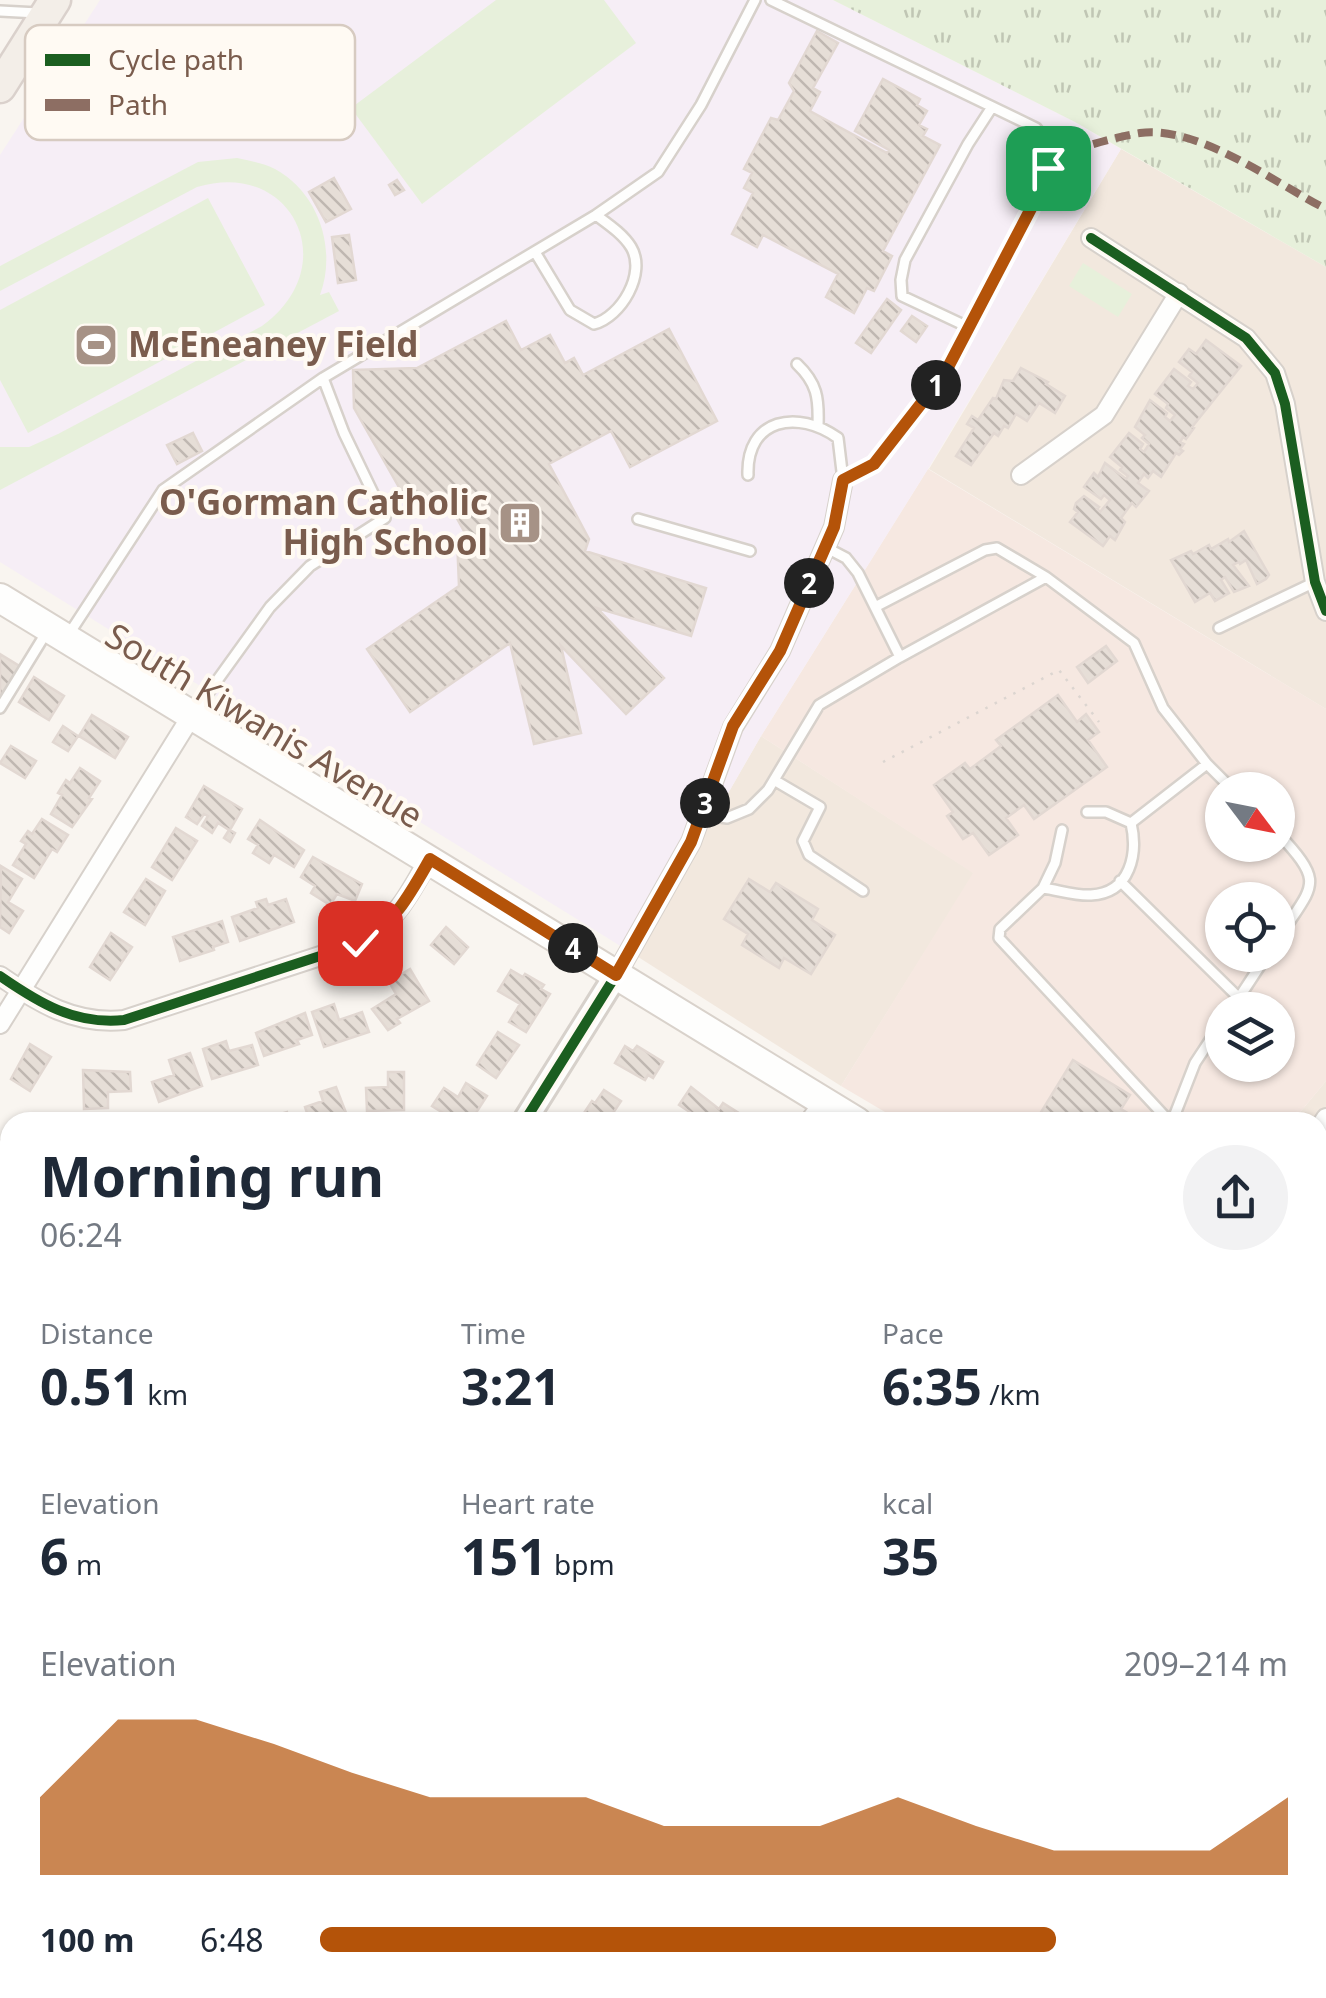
<!DOCTYPE html>
<html lang="en">
<head>
<meta charset="utf-8">
<style>
  :root { --surface:#fff; --page:#f2f2f3; --text:#1f2937; --muted:#747a83; --accent:#b45309 }
  body { margin:0; font-family:"Noto Sans",sans-serif; background:var(--page); color:var(--text); height:100vh; display:flex; flex-direction:column; font-size:38px; white-space:nowrap }
  * { box-sizing:border-box; margin:0 }
  p { font-size:32px; color:var(--muted) }
  .icon { flex:none; width:55px; height:55px; fill:none; stroke:currentColor; stroke-width:2; stroke-linecap:round; stroke-linejoin:round }
  .map { position:relative; flex:1; overflow:hidden }
  .sheet { position:absolute; left:0px; top:1112px; width:1328px; height:888px; display:flex; flex-direction:column; background:var(--surface); border-radius:30px 30px 0 0; box-shadow:0 2px 8px #0004 }
  .sheet>* { flex:none }
  .needle { width:65px; rotate:122deg }
  .fabs { position:absolute; left:1205px; top:772px; display:grid; gap:20px }
  .fabs a { display:grid; place-items:center; width:90px; height:90px; border-radius:50%; background:var(--surface); box-shadow:0 2px 8px #0004; font-size:50px }
  .pin { position:absolute; display:grid; place-items:center; width:85px; height:85px; color:#fff; margin:-42px; border-radius:20px; box-shadow:0 5px 15px #0006 }
  .km { position:absolute; width:50px; height:50px; margin:-25px; border-radius:50%; background:#222; color:#fff; font-size:28px; line-height:50px; text-align:center }
  .round { display:grid; place-items:center; flex:none; width:105px; height:105px; border-radius:52px; background:var(--page) }
  .head { display:flex; align-items:center; justify-content:space-between; height:170px; padding:0 40px }
  h1 { font-size:55px; font-weight:700; line-height:75px }
  .stats { display:grid; grid-template-columns:repeat(3,1fr); gap:15px; height:170px; padding:10px 40px }
  .stats div { display:grid; align-content:center }
  .stats b { font-size:50px; font-weight:700 }
  .stats small { font-size:28px; font-weight:400 }
  .stats p { font-size:28px }
  .chart { height:280px; padding:20px 40px }
  .chart p { display:flex; justify-content:space-between }
  .chart svg { width:100%; height:180px; margin-top:10px; fill:var(--accent); opacity:.7 }
  ul { padding:0 40px; list-style:none; font-size:32px }
  li { display:grid; grid-template-columns:160px 120px 1fr; align-items:center; height:75px }
  li i { height:25px; border-radius:12px; background:var(--accent) }
  .map>svg:first-child { display:block }
  .residential { fill:#f2e8de }
  .commercial { fill:#f6e8e1; fill-rule:evenodd }
  .education { fill:#f6eef6 }
  .grass { fill:url(#grass-tufts) }
  .pitch { fill:#e7f0db }
  .building { fill:url(#building-back-hatch); stroke:#e2d8d2; stroke-width:2.5 }
  .lines { fill:none; stroke-linecap:round; stroke-linejoin:round }
  .service-casing { stroke:#d7d1cb; stroke-width:14 }
  .minor-casing { stroke:#d7d1cb; stroke-width:22 }
  .tertiary-casing { stroke:#d7d1cb; stroke-width:28 }
  .secondary-casing { stroke:#d9d2cb; stroke-width:32 }
  .primary-casing { stroke:#dad1cc; stroke-width:35 }
  .path { stroke:#dcd5d0; stroke-width:2.5; stroke-dasharray:2.5 8; stroke-linecap:butt }
  .service { stroke:#fefefd; stroke-width:9 }
  .minor { stroke:#fefefd; stroke-width:18 }
  .tertiary { stroke:#fefefd; stroke-width:22 }
  .secondary { stroke:#fefefd; stroke-width:28 }
  .primary { stroke:#f3eee8; stroke-width:30 }
  .quiet { stroke:#8d6e63; stroke-width:8; stroke-dasharray:15 8; stroke-linecap:butt }
  .cycleway-casing { stroke:#fffaf3; stroke-width:16 }
  .cycleway { stroke:#1b5e20; stroke-width:10 }
  .route-casing { stroke:#fff; stroke-width:20 }
  .route { stroke:#b45309; stroke-width:12 }
  .labels { text-anchor:middle; stroke-width:8; stroke-linejoin:round; paint-order:stroke }
  .poi-label { font-size:35px; font-weight:bold; fill:#7a5c4d; stroke:#fffaf3; text-anchor:start }
  .street-label { font-size:35px; fill:#7a5c4d; stroke:#fffaf3 }
  .key { fill:#fffaf3; stroke:#d7cbc1; stroke-width:2.5 }
  .key-label { font-size:28px; fill:#7a5c4d }
</style>
</head>
<body>
<div class="map">
<svg width="1326" height="1998" viewBox="0 0 1326 1998">
  <defs>
    <pattern id="grass-tufts" width="24" height="20" patternUnits="userSpaceOnUse" patternTransform="scale(2.5)"><rect width="24" height="20" fill="#e7f0db"/><path d="M3 7l-1-3M5 7V3M7 7l1-3M15 17l-1-3M17 17v-4M19 17l1-3" fill="none" stroke="#c0c6b4"/></pattern>
    <pattern id="building-back-hatch" width="6" height="6" patternUnits="userSpaceOnUse" patternTransform="scale(2.5)"><rect width="6" height="6" fill="#e6ded7"/><path d="M-1 5l2 2M0 0l6 6M5-1l2 2" fill="none" stroke="#bfb7b1"/></pattern>
  </defs>
  <rect width="100%" height="100%" fill="#f9f5f0"/>
  <path class="residential" d="M 1121,149 L 1326,267 L 1326,709 L 929,469 Z
    M 761,736 L 974,873 L 841,1086 L 635,955 Z
    M 1326,1081 L 1326,1378 L 1318,1372 L 1318,1122 L 1292,1122 Z"/>
  <path class="commercial" d="M 928,469 L 1326,709 L 1326,1081 L 1292,1122 L 902,1122 L 841,1086 L 973,873 L 761,736 ZM 1222,790 L 1278,790 L 1278,845 L 1222,845 ZM 1222,900 L 1278,900 L 1278,955 L 1222,955 ZM 1222,1010 L 1278,1010 L 1278,1065 L 1222,1065 Z"/>
  <path class="education" d="M 100,0 L 833,0 L 1075,122 L 1121,149 L 928,469 L 761,736 L 635,955 L 0,562 L 0,155 Z"/>
  <path class="grass" d="M 833,0 L 1326,0 L 1326,267 L 1075,122 Z"/>
  <path class="pitch" d="M 496,0 L 604,0 L 636,43 L 422,204 L 351,108 Z
    M 237,158 C 250,161 264,163 275,169 C 319,193 337,249 320,295 L 329,292 L 339,311 L 0,490 L 0,447 L 29,447 L 58,434 L 262,326 C 345,266 292,158 197,187 L 0,291 L 0,266 L 198,162 Z
    M 208,198 L 265,305 L 28,433 L 0,380 L 0,310 Z
    M 1083,263 L 1132,294 L 1118,317 L 1069,286 Z"/>
  <path class="building" d="M 817,31 L 838,43 L 813,88 L 820,92 L 810,111 L 887,153 L 889,150 L 855,131 L 883,79 L 920,99 L 917,105 L 927,111 L 919,125 L 927,129 L 923,136 L 940,145 L 883,251 L 892,256 L 874,291 L 867,288 L 854,313 L 826,297 L 838,274 L 763,235 L 757,247 L 732,234 L 753,193 L 744,188 L 752,173 L 744,169 L 771,118 L 778,120 L 794,91 L 789,83 Z
    M 334,178 L 351,209 L 326,222 L 309,192 Z
    M 397,180 L 404,190 L 395,195 L 389,185 Z
    M 349,235 L 356,280 L 338,283 L 332,237 Z
    M 887,299 L 901,310 L 871,353 L 856,343 Z
    M 912,316 L 927,326 L 916,342 L 901,331 Z
    M 506,321 L 521,350 L 550,335 L 565,363 L 574,358 L 583,375 L 669,329 L 717,421 L 630,467 L 611,431 L 549,464 L 589,539 L 585,551 L 706,588 L 691,636 L 597,608 L 664,678 L 626,714 L 561,646 L 581,733 L 534,744 L 510,643 L 410,712 L 367,649 L 459,586 L 457,538 L 465,533 L 444,495 L 413,512 L 354,408 L 353,370 L 417,368 Z
    M 1206,340 L 1241,366 L 1192,427 L 1194,428 L 1186,439 L 1183,437 L 1180,442 L 1184,444 L 1180,449 L 1183,451 L 1179,455 L 1176,453 L 1161,477 L 1153,471 L 1148,478 L 1144,474 L 1138,483 L 1149,491 L 1136,507 L 1132,503 L 1121,518 L 1125,522 L 1115,540 L 1110,536 L 1103,546 L 1070,522 L 1078,512 L 1074,509 L 1076,503 L 1084,496 L 1099,507 L 1097,509 L 1100,512 L 1110,500 L 1104,495 L 1101,499 L 1084,487 L 1094,473 L 1098,477 L 1105,463 L 1126,479 L 1128,476 L 1120,470 L 1122,467 L 1110,457 L 1129,433 L 1143,444 L 1140,449 L 1144,452 L 1149,444 L 1142,438 L 1145,435 L 1135,427 L 1150,400 L 1167,413 L 1165,417 L 1170,421 L 1175,415 L 1166,408 L 1168,404 L 1155,394 L 1174,369 L 1191,382 L 1188,386 L 1193,389 L 1198,383 L 1189,376 L 1192,372 L 1179,362 L 1189,349 L 1196,354 Z
    M 1021,368 L 1048,382 L 1046,384 L 1065,396 L 1055,413 L 1039,403 L 1027,421 L 1016,414 L 1008,428 L 1004,426 L 998,436 L 994,433 L 971,465 L 956,456 L 974,428 L 967,424 L 972,416 L 978,420 L 993,398 L 996,399 L 1004,380 L 1013,381 Z
    M 193,433 L 202,451 L 177,464 L 167,445 Z
    M 1244,531 L 1269,575 L 1266,579 L 1257,584 L 1246,560 L 1240,564 L 1239,562 L 1233,565 L 1249,586 L 1234,592 L 1225,577 L 1221,580 L 1229,593 L 1215,601 L 1210,593 L 1195,602 L 1171,560 L 1191,551 L 1193,554 L 1209,545 L 1211,549 L 1228,539 L 1229,542 Z
    M 1106,646 L 1117,661 L 1088,683 L 1077,667 Z
    M 0,654 L 21,667 L 0,700 Z
    M 34,677 L 64,696 L 49,720 L 19,702 Z
    M 1058,695 L 1077,722 L 1086,714 L 1099,732 L 1088,740 L 1107,767 L 1034,819 L 1024,805 L 1006,818 L 1018,835 L 989,855 L 973,833 L 963,839 L 947,816 L 953,812 L 934,785 L 965,763 L 970,769 L 1001,746 L 996,740 Z
    M 92,715 L 128,737 L 115,758 L 79,736 Z
    M 63,726 L 78,736 L 68,751 L 53,742 Z
    M 11,746 L 36,761 L 25,778 L 0,763 Z
    M 80,768 L 100,781 L 89,798 L 92,799 L 72,827 L 51,814 L 62,795 L 58,793 L 66,780 L 70,783 Z
    M 204,786 L 242,809 L 230,830 L 235,833 L 230,842 L 224,838 L 229,830 L 218,823 L 212,833 L 202,826 L 208,816 L 204,814 L 197,824 L 186,817 Z
    M 42,819 L 68,835 L 57,852 L 52,849 L 34,878 L 13,865 L 26,844 L 21,841 L 28,831 L 32,834 Z
    M 260,820 L 304,850 L 294,867 L 274,855 L 269,863 L 253,853 L 258,845 L 248,839 Z
    M 176,828 L 197,841 L 172,880 L 152,867 Z
    M 313,857 L 362,884 L 355,901 L 337,894 L 330,905 L 311,893 L 315,886 L 301,877 Z
    M 1,866 L 22,879 L 8,902 L 23,911 L 9,933 L 0,927 Z
    M 146,879 L 165,891 L 145,925 L 124,912 Z
    M 749,879 L 770,892 L 776,883 L 818,909 L 812,920 L 835,935 L 811,974 L 784,958 L 779,968 L 742,945 L 748,934 L 724,919 Z
    M 266,899 L 268,905 L 286,899 L 294,922 L 240,941 L 232,917 L 258,908 L 256,902 Z
    M 222,921 L 228,942 L 213,947 L 214,950 L 180,961 L 173,937 Z
    M 446,927 L 468,947 L 454,964 L 431,945 Z
    M 111,933 L 132,947 L 110,980 L 90,967 Z
    M 410,969 L 429,1001 L 397,1019 L 400,1023 L 388,1030 L 372,1009 L 396,994 L 389,982 Z
    M 511,970 L 523,977 L 525,974 L 544,985 L 541,989 L 550,994 L 526,1032 L 509,1022 L 520,1004 L 498,991 Z
    M 334,1004 L 339,1020 L 362,1012 L 369,1032 L 324,1047 L 312,1012 Z
    M 305,1013 L 312,1035 L 297,1040 L 299,1044 L 264,1056 L 256,1033 Z
    M 498,1032 L 519,1045 L 496,1078 L 477,1065 Z
    M 226,1041 L 229,1051 L 252,1045 L 258,1065 L 212,1079 L 203,1049 Z
    M 30,1044 L 51,1057 L 30,1091 L 11,1079 Z
    M 625,1046 L 633,1051 L 637,1046 L 663,1062 L 653,1078 L 648,1075 L 645,1080 L 615,1063 Z
    M 190,1053 L 202,1086 L 159,1102 L 152,1082 L 174,1075 L 169,1060 Z
    M 1073,1060 L 1130,1095 L 1121,1109 L 1143,1122 L 1035,1122 Z
    M 83,1070 L 130,1072 L 131,1091 L 108,1092 L 108,1108 L 84,1109 Z
    M 388,1072 L 404,1072 L 404,1110 L 367,1111 L 366,1088 L 388,1087 Z
    M 466,1083 L 487,1096 L 470,1122 L 458,1122 L 432,1106 L 444,1088 L 458,1097 Z
    M 336,1087 L 348,1118 L 334,1122 L 310,1122 L 305,1107 L 323,1101 L 320,1092 Z
    M 691,1087 L 719,1109 L 723,1103 L 753,1122 L 705,1122 L 679,1105 Z
    M 604,1090 L 621,1101 L 607,1122 L 578,1122 L 592,1101 L 595,1103 Z
    M 287,1112 L 290,1122 L 253,1122 Z
    M 0,1140 L 10,1146 L 9,1173 L 0,1167 Z
    M 8,1278 L 10,1279 L 10,1302 L 3,1300 Z
    M 1318,1328 L 1326,1333 L 1326,1355 L 1318,1350 Z
    M 0,1388 L 10,1394 L 0,1412 Z
    M 0,1531 L 10,1537 L 0,1555 Z
    M 10,1554 L 10,1576 L 0,1570 Z
    M 1318,1601 L 1326,1607 L 1326,1614 L 1318,1628 Z
    M 9,1679 L 10,1679 L 10,1710 L 0,1704 L 0,1692 Z
    M 0,1819 L 10,1824 L 10,1861 L 0,1855 Z
    M 1326,1835 L 1326,1864 L 1318,1866 L 1318,1837 Z
    M 1318,1970 L 1326,1978 L 1312,1998 L 1293,1998 L 1281,1990 L 1318,1990 Z
    M 719,1990 L 741,1990 L 736,1998 Z
    M 752,1990 L 756,1990 L 768,1998 L 747,1998 Z
    M 922,1990 L 947,1990 L 942,1998 L 935,1998 Z
    M 981,1990 L 998,1990 L 1001,1992 L 997,1998 L 976,1998 Z
    M 1064,1990 L 1093,1990 L 1088,1998 L 1062,1998 L 1059,1996 Z"/>
  <g class="lines">
    <defs>
      <path id="service" d="M 0,11 L 38,13
        M 535,252 L 570,310 L 594,324 C 621,317 647,273 631,247 C 623,234 608,224 596,215
        M 968,327 L 902,296 L 901,280 L 905,260 L 968,144 L 992,107
        M 797,364 C 817,383 819,398 818,425
        M 748,475 C 746,418 798,409 838,438 L 843,480 L 874,463 L 945,373 L 1037,197 L 1048,168 L 1049,144 L 1036,128 L 771,0
        M 638,519 L 750,551
        M 1046,577 L 1134,643 L 1163,708 L 1207,764 L 1131,823 C 1138,853 1131,893 1091,895 C 1076,896 1058,890 1043,888 L 1000,929 L 999,938 L 1170,1122
        M 875,607 L 985,550 L 997,548 L 1046,577 L 900,657
        M 1219,628 L 1315,582
        M 69,634 L 163,490 L 323,378
        M 0,708 L 46,633
        M 193,714 L 270,607 L 310,566 L 385,518 L 344,433 L 323,378 L 596,215 L 658,172 L 701,105 L 755,0
        M 1207,764 L 1233,790
        M 774,780 L 820,807 L 803,841 L 809,855 L 863,891
        M 1087,812 L 1106,812 L 1131,823
        M 701,814 L 727,818 L 749,809 L 768,790 L 819,705 L 900,657 L 858,573 L 846,558 L 825,547
        M 1278,833 C 1326,885 1314,883 1278,939
        M 1120,881 L 1239,998
        M 1043,888 L 1055,863 L 1062,830
        M 1231,1010 L 1267,955
        M 1172,1122 L 1195,1063 L 1222,1022
        M 1318,1267 L 1326,1272
        M 1318,1319 L 1326,1324"/>
      <path id="minor" d="M 1091,238 L 1246,338 L 1275,373 L 1285,404 L 1315,582 L 1326,611
        M 1021,475 L 1104,415 L 1179,293
        M 616,975 L 691,842 L 733,727 L 780,651 L 834,527 L 843,480
        M 0,976 C 39,1003 75,1025 124,1020 L 360,943 C 395,922 410,894 429,859
        M 0,1024 L 192,715
        M 809,1122 L 824,1102
        M 1318,1130 L 1326,1118
        M 0,1226 L 10,1231
        M 0,1477 L 10,1483
        M 0,1769 L 10,1775
        M 355,1990 L 367,1998
        M 838,1990 L 852,1998 L 857,1990
        M 1169,1990 L 1182,1998
        M 498,1998 L 503,1990"/>
      <path id="tertiary" d="M 524,1122 L 616,975
        M 1318,1707 L 1326,1693
        M 0,1975 L 10,1959
        M 1138,1998 L 1143,1990"/>
      <path id="secondary" d="M 0,598 L 857,1122
        M 1318,1408 L 1326,1413"/>
      <path id="primary" d="M 0,87 L 55,0"/>
    </defs>
    <use href="#service" class="service-casing"/>
    <use href="#minor" class="minor-casing"/>
    <use href="#tertiary" class="tertiary-casing"/>
    <use href="#secondary" class="secondary-casing"/>
    <use href="#primary" class="primary-casing"/>
    <path class="path" d="M 883,762 L 1059,670 L 1099,722"/>
    <use href="#service" class="service"/>
    <use href="#minor" class="minor"/>
    <use href="#tertiary" class="tertiary"/>
    <use href="#secondary" class="secondary"/>
    <use href="#primary" class="primary"/>
    <path class="quiet" d="M 1049,157 C 1078,149 1109,138 1140,133 C 1198,125 1275,183 1326,209"/>
    <defs>
      <path id="cycleway" d="M 1091,238 L 1246,338 L 1275,373 L 1285,404 L 1315,582 L 1326,611
        M 0,976 C 39,1003 75,1025 124,1020 L 360,943 C 395,922 410,894 429,859
        M 524,1122 L 616,975 L 691,842 L 733,727 L 780,651 L 834,527 L 843,480"/>
    </defs>
    <use href="#cycleway" class="cycleway-casing"/>
    <use href="#cycleway" class="cycleway"/>
  </g>
  <g class="lines">
    <defs>
      <path id="route" d="M 360,943 C 395,923 410,894 430,859 L 616,975 L 691,842 L 733,726 L 780,651 L 834,527 L 843,480 L 874,464 L 945,373 L 1037,197 L 1048,168"/>
    </defs>
    <use href="#route" class="route-casing"/>
    <use href="#route" class="route"/>
  </g>
  <defs>
    <symbol id="stadium-square" viewBox="-11 -11 22 22"><rect x="-9" y="-9" width="18" height="18" rx="4" fill="#a69286" stroke="#fffaf3"/><path d="M0-5a6.5 5 0 1 0 0 10a6.5 5 0 1 0 0-10ZM-3.5-1.8h7v3.6h-7Z" fill="#fff"/></symbol>
    <symbol id="building-square" viewBox="-11 -11 22 22"><rect x="-9" y="-9" width="18" height="18" rx="4" fill="#a69286" stroke="#fffaf3"/><path d="M-4-6H4V6H1V3H-1V6H-4ZM-2.5-4.3h1.7v1.8h-1.7ZM.8-4.3h1.7v1.8H.8ZM-2.5-1h1.7V.8h-1.7ZM.8-1h1.7V.8H.8Z" fill="#fff"/></symbol>
  </defs>
  <g fill-rule="evenodd">
    <use href="#stadium-square" x="71" y="320" width="50" height="50"/>
    <use href="#building-square" x="495" y="498" width="50" height="50"/>
  </g>
  <g class="labels">
    <g class="poi-label">
      <text x="128" y="357">McEneaney Field</text>
      <text x="488" y="515" text-anchor="end">O'Gorman Catholic<tspan x="488" dy="40">High School</tspan></text>
    </g>
    <g class="street-label">
      <text transform="translate(264 726) rotate(31)" y="12">South Kiwanis Avenue</text>
    </g>
  </g>
  <rect x="25" y="25" width="330" height="115" rx="15" class="key"/>
  <rect x="45" y="54" width="45" height="12" fill="#1b5e20"/>
  <rect x="45" y="99" width="45" height="12" fill="#8d6e63"/>
  <g class="key-label">
    <text x="108" y="70">Cycle path</text>
    <text x="108" y="115">Path</text>
  </g>
</svg>
<div class="fabs">
<a><svg class="needle" viewBox="-14 -14 28 28"><path d="M0-13l5 13h-10z" fill="#e53935"/><path d="M0 13l5-13h-10z" fill="#747a83"/></svg></a>
<a><svg class="icon" aria-label="locate" viewBox="0 0 24 24"><circle cx="12" cy="12" r="6"/><path d="M12 2v4M12 18v4M2 12h4M18 12h4"/></svg></a>
<a><svg class="icon" aria-label="layers" viewBox="0 0 24 24"><path d="M12 4l9 5-9 5-9-5zM3 14l9 5 9-5"/></svg></a>
</div>
<div class="pin" style="left:1048px;top:168px;background:#1e9e55"><svg class="icon" aria-label="arrive" viewBox="0 0 24 24"><path d="M6 21V4h12l-3 4 3 4H6"/></svg></div>
<div class="pin" style="left:360px;top:943px;background:#d93025"><svg class="icon" aria-label="check" viewBox="0 0 24 24"><path d="M5 12l5 5 9-10"/></svg></div>
<b class="km" style="left:936px;top:385px">1</b>
<b class="km" style="left:809px;top:583px">2</b>
<b class="km" style="left:705px;top:803px">3</b>
<b class="km" style="left:573px;top:948px">4</b>
<section class="sheet">
<div class="head"><div><h1>Morning run</h1><p>06:24</p></div><a class="round"><svg class="icon" aria-label="share" viewBox="0 0 24 24"><path d="M12 15V3M7 8l5-5 5 5M5 13v7h14v-7"/></svg></a></div>
<div class="stats">
<div><p>Distance</p><b>0.51<small> km</small></b></div>
<div><p>Time</p><b>3:21</b></div>
<div><p>Pace</p><b>6:35<small> /km</small></b></div>
</div>
<div class="stats">
<div><p>Elevation</p><b>6<small> m</small></b></div>
<div><p>Heart rate</p><b>151<small> bpm</small></b></div>
<div><p>kcal</p><b>35</b></div>
</div>
<div class="chart"><p><span>Elevation</span>209–214 m</p>
<svg viewBox="0 0 160 44" preserveAspectRatio="none"><path d="M0 44V25L10 6L20 6L30 12L40 19L50 25L60 25L70 25L80 32L90 32L100 32L110 25L120 32L130 38L140 38L150 38L160 25V44z"/></svg>
</div>
<ul>
<li><b>100 m</b>6:48<i style="width:76%"></i></li>
</ul>
</section>
</div>
</body>
</html>
